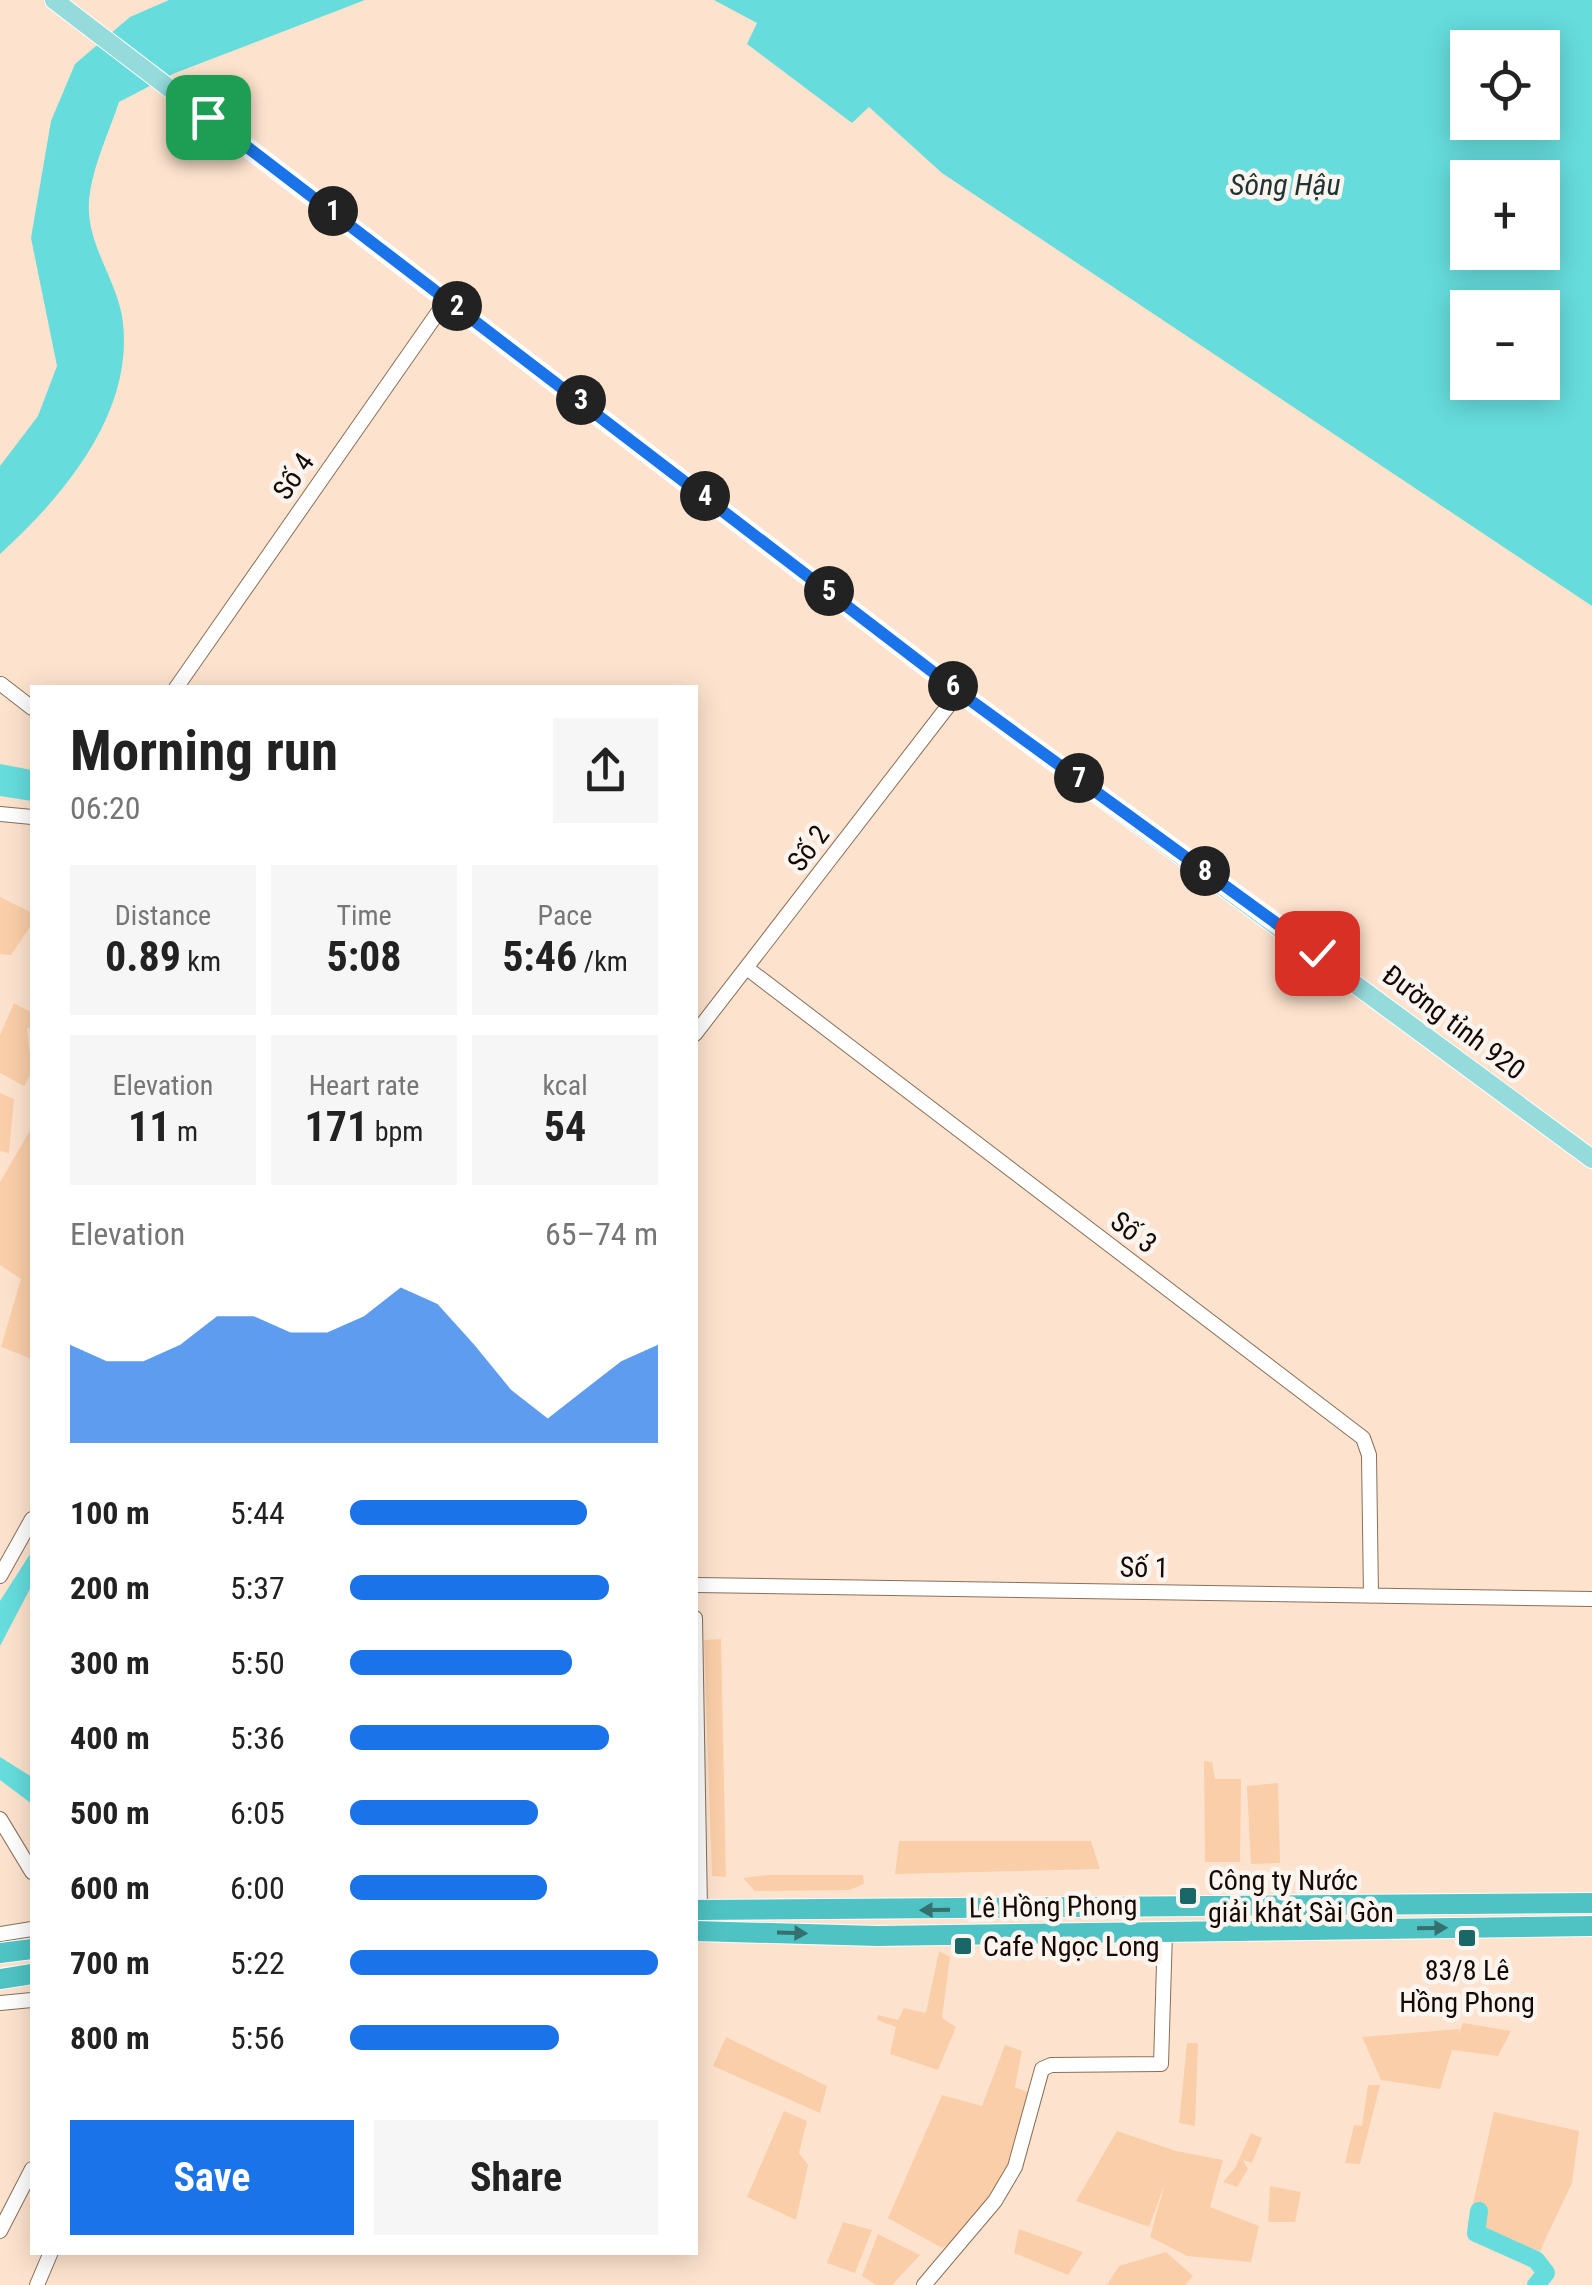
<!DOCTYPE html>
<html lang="en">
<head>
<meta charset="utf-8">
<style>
  :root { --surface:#fff; --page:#f6f6f6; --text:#222; --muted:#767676; --accent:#1a73e8 }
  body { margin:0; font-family:"Roboto Condensed",sans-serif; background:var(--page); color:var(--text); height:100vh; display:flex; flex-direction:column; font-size:38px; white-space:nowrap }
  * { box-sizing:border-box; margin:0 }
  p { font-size:32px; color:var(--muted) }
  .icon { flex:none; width:55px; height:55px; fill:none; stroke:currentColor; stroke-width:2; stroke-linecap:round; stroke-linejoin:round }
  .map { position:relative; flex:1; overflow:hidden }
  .panel { position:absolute; left:30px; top:685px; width:668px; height:1570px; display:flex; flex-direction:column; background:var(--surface); border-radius:0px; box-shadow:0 5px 25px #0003 }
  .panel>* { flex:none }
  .buttons { position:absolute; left:1450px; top:30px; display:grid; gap:20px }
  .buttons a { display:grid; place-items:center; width:110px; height:110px; border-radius:0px; background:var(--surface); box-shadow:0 5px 25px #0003; font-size:50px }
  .pin { position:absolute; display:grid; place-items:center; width:85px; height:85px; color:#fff; margin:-42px; border-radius:20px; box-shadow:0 5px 15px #0006 }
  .km { position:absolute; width:50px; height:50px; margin:-25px; border-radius:50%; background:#222; color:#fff; font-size:28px; line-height:50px; text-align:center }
  .round { display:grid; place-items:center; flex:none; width:105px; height:105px; border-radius:0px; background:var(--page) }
  .overview { display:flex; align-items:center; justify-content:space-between; height:170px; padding:0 40px }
  h1 { font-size:55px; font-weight:700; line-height:75px }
  .figures { display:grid; grid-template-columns:repeat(3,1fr); gap:15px; height:170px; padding:10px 40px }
  .figures div { display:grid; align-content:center; border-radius:0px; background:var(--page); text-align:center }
  .figures b { font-size:42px; font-weight:700 }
  .figures small { font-size:28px; font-weight:400 }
  .figures p { font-size:28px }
  .chart { height:280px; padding:20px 40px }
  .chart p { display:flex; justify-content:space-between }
  .chart svg { width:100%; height:180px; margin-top:10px; fill:var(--accent); opacity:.7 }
  .cta { display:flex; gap:20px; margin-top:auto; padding:20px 40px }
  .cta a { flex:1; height:115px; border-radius:0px; background:var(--accent); color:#fff; font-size:40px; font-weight:700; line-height:115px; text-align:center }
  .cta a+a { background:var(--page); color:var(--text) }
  ul { padding:0 40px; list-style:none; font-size:32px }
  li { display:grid; grid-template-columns:160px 120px 1fr; align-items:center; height:75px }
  li i { height:25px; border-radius:12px; background:var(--accent) }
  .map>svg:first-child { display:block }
  .green { fill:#facea8 }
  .water { fill:#66dcdd; fill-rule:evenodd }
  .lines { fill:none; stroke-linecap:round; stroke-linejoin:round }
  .river { stroke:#66dcdd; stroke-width:18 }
  .minor-casing { stroke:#8a6f57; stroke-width:16 }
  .major-casing { stroke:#fff; stroke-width:20 }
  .highway-casing { stroke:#fff; stroke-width:22 }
  .minor { stroke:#fff; stroke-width:14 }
  .major { stroke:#95dbdc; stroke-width:18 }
  .highway { stroke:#4fc3c4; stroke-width:20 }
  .oneway { fill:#34706d }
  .route-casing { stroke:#fff; stroke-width:20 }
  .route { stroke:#1a73e8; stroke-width:12 }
  .poi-dot { fill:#196767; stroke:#fbf4ef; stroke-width:4 }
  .labels { text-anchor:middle; stroke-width:9; stroke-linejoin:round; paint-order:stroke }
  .street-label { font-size:28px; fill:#140a03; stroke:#fbf4ef }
  .poi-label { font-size:28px; fill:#140a03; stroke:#fbf4ef; text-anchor:start }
  .water-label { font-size:30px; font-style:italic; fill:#1e3333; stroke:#fbf4ef }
</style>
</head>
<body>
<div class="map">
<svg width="1592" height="2285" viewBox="0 0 1592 2285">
  <rect width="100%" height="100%" fill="#fde3ce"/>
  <path class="green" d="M 0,897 L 32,913 L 32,924 L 11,955 L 0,954 Z
    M 14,1003 L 32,1013 L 32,1026 L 27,1029 L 32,1072 L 24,1086 L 0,1073 L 0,1035 Z
    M 0,1093 L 14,1099 L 9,1153 L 0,1151 Z
    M 32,1127 L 32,1359 L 1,1347 L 21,1279 L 0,1265 L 0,1182 Z
    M 721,1639 L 726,1877 L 712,1876 L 704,1640 Z
    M 1204,1761 L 1212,1762 L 1215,1779 L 1241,1779 L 1240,1862 L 1205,1862 Z
    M 1278,1783 L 1280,1863 L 1251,1864 L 1247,1786 Z
    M 899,1841 L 1091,1841 L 1100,1869 L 895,1874 Z
    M 766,1875 L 863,1875 L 864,1884 L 849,1890 L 755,1891 L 743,1878 Z
    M 939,1951 L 950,1957 L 942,2018 L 956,2027 L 938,2070 L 890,2054 L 896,2027 L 877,2020 L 878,2015 L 898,2020 L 904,2008 L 926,2013 Z
    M 1463,2023 L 1511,2031 L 1498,2056 L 1452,2050 L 1440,2089 L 1381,2080 L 1362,2037 L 1459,2029 L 1458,2035 Z
    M 726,2037 L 827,2086 L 820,2113 L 713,2066 Z
    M 1187,2043 L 1198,2043 L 1195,2126 L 1179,2123 Z
    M 1005,2045 L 1022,2051 L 1015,2087 L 1035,2095 C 1015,2146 996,2224 942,2248 L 888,2218 L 942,2095 L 982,2106 Z
    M 1368,2085 L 1380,2085 L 1360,2164 L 1345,2163 L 1354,2125 L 1362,2126 Z
    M 784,2111 L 807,2121 L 799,2153 L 808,2165 L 796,2220 L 747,2197 Z
    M 1494,2112 L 1579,2131 L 1572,2183 L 1540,2251 L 1468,2225 Z
    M 1117,2131 L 1176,2151 L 1223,2160 L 1210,2207 L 1259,2226 L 1251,2262 L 1187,2256 L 1150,2237 L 1165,2183 L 1149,2227 L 1076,2201 Z
    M 1251,2133 L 1262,2138 L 1252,2163 L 1243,2160 L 1248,2169 L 1237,2187 L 1223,2182 L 1235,2168 Z
    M 1270,2186 L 1301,2192 L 1295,2222 L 1268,2222 Z
    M 843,2222 L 872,2230 L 855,2273 L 827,2263 Z
    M 1019,2229 L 1083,2252 L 1068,2275 L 1014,2253 Z
    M 878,2234 L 920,2255 L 892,2285 L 876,2285 L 862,2276 Z
    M 1166,2252 L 1193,2276 L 1185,2285 L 1107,2285 L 1119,2266 Z"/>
  <path class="water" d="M 169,0 L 365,0 L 175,73 L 119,102 C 108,136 87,177 89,213 C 91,248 116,282 122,316 C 137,410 64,496 0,554 L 0,466 L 38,416 L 57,366 L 31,238 L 51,121 L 75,64 L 130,17 Z
    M 714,0 L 1592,0 L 1592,606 L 942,173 L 869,107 L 852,123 L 747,44 L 757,23 ZM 1468,48 L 1542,48 L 1542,122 L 1468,122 ZM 1468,178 L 1542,178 L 1542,252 L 1468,252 ZM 1468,308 L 1542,308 L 1542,382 L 1468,382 Z
    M 0,764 L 32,770 L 32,801 L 0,796 Z
    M 32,1551 L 32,1585 L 0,1646 L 0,1601 Z
    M 0,1757 L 32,1777 L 32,1804 L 0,1780 Z"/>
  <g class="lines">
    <path class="river" d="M 1479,2211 L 1476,2233 L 1536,2260 L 1546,2273 L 1536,2285"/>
    <defs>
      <path id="minor" d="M 1,684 L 32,708
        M 176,688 L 448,298
        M 0,814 L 32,817
        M 748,969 L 1363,1438 L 1369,1455 L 1371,1596
        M 695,1034 L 959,692
        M 0,1576 L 32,1519
        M 695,1585 L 1592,1599
        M 695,1618 L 700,1910
        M 0,1819 L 32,1872
        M 0,1934 L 32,1929
        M 0,2003 L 32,2000
        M 0,2231 L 32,2169
        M 37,2285 L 51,2252
        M 924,2285 L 995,2201 L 1015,2167 L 1042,2069 L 1051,2065 L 1161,2064 L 1165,1932"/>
      <path id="major" d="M 54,0 L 959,692 L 1592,1159"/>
      <path id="highway" d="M 695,1910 L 1592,1903
        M 695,1931 L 877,1936 L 1592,1926
        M 0,1953 L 32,1949
        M 0,1979 L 32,1974"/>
    </defs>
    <use href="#minor" class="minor-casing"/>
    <use href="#major" class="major-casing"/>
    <use href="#highway" class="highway-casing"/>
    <use href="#minor" class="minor"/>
    <use href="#major" class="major"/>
    <use href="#highway" class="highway"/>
  </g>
  <defs><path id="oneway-solid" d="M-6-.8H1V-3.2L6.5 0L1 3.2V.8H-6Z" transform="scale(2.5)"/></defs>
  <g class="oneway">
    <use href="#oneway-solid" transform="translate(935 1910) rotate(179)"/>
    <use href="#oneway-solid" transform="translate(1432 1928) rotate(-1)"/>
    <use href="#oneway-solid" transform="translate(792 1933) rotate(2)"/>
  </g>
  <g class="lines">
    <defs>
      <path id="route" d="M 208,117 L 959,692 L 1317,953"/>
    </defs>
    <use href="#route" class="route-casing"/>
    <use href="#route" class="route"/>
  </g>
  <g class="poi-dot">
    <rect x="1178" y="1886" width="20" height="20" rx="5"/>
    <rect x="1457" y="1928" width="20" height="20" rx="5"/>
    <rect x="953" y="1936" width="20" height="20" rx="5"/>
  </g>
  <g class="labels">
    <g class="street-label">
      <text transform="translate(293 476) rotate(-55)" y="10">Số 4</text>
      <text transform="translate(808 848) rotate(-53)" y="10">Số 2</text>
      <text transform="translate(1454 1022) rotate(37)" y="10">Đường tỉnh 920</text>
      <text transform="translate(1134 1232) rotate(37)" y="10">Số 3</text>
      <text transform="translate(1144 1567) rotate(1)" y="10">Số 1</text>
      <text transform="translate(1053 1906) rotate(-1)" y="10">Lê Hồng Phong</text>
    </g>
    <g class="poi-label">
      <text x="1208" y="1890">Công ty Nước<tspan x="1208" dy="32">giải khát Sài Gòn</tspan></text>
      <text x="983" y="1956">Cafe Ngọc Long</text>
      <text x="1467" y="1980" text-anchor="middle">83/8 Lê<tspan x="1467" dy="32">Hồng Phong</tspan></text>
    </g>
    <g class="water-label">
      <text x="1285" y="195">Sông Hậu</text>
    </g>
  </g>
</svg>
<div class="buttons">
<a><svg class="icon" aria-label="locate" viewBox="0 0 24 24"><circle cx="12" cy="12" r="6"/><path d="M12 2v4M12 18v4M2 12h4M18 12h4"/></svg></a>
<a>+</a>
<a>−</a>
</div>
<div class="pin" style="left:208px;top:117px;background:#1e9e55"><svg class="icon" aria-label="arrive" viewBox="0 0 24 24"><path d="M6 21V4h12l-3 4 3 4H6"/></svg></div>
<div class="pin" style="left:1317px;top:953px;background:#d93025"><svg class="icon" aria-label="check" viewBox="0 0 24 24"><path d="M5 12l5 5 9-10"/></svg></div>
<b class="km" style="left:333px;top:211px">1</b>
<b class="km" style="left:457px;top:306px">2</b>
<b class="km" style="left:581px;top:400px">3</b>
<b class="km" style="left:705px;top:496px">4</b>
<b class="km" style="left:829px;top:591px">5</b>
<b class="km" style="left:953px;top:686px">6</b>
<b class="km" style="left:1079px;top:778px">7</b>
<b class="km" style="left:1205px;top:871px">8</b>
<section class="panel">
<div class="overview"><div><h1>Morning run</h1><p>06:20</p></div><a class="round"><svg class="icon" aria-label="share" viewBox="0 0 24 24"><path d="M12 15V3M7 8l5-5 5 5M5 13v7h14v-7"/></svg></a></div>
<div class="figures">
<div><p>Distance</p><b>0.89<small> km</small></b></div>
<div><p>Time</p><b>5:08</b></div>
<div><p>Pace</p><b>5:46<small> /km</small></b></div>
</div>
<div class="figures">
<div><p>Elevation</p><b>11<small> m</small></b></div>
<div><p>Heart rate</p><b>171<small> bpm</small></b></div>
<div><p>kcal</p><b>54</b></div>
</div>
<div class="chart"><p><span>Elevation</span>65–74 m</p>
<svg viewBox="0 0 160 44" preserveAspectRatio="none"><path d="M0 44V20L10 24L20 24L30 20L40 13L50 13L60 17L70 17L80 13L90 6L100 10L110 20L120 31L130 38L140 31L150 24L160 20V44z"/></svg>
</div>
<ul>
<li><b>100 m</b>5:44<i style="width:77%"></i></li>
<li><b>200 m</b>5:37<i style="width:84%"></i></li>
<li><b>300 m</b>5:50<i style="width:72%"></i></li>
<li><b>400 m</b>5:36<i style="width:84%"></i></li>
<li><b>500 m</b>6:05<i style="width:61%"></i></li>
<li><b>600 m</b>6:00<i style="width:64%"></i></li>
<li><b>700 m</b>5:22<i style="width:100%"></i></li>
<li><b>800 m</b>5:56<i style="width:68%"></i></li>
</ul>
<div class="cta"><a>Save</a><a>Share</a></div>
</section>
</div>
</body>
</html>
